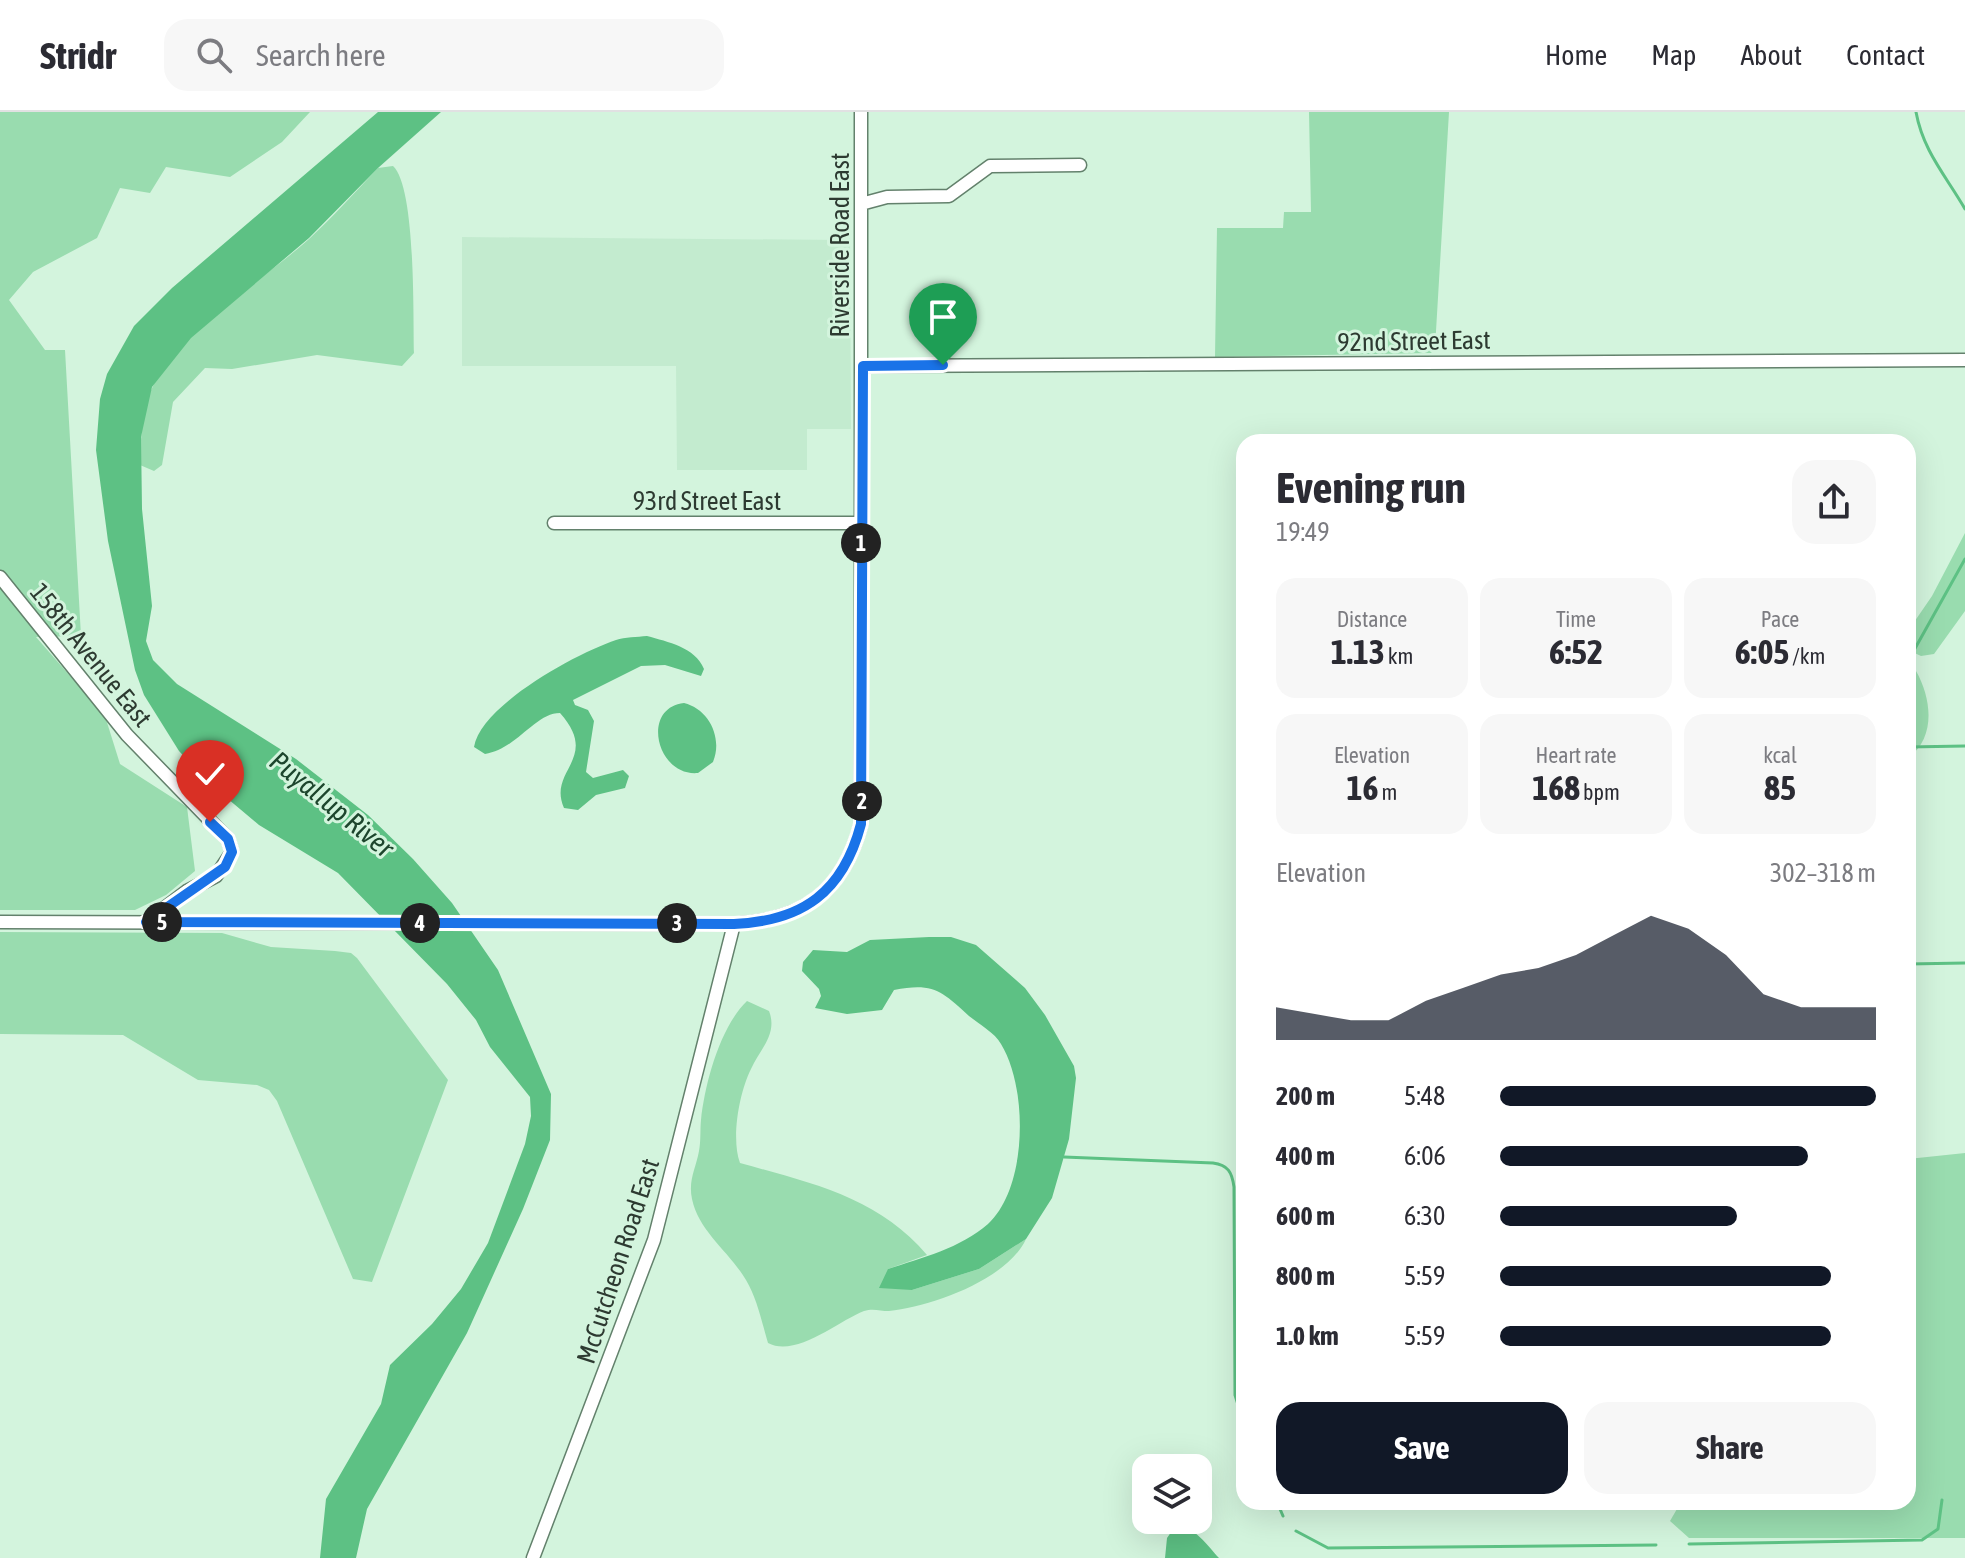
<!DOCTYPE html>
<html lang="en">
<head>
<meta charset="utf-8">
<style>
  :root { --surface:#fff; --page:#f7f7f7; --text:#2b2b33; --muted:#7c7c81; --line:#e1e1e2; --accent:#111827 }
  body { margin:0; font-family:"Asap Condensed",sans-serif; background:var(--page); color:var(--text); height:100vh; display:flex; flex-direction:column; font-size:30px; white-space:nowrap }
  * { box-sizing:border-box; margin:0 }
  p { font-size:26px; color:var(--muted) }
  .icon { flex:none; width:44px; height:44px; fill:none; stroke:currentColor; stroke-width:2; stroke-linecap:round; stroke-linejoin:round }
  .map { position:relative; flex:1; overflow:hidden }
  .sheet { position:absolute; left:1236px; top:322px; width:680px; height:1076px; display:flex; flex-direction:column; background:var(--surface); border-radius:24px; box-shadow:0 8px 32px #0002 }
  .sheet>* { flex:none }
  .tools { position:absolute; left:1132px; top:1342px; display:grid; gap:16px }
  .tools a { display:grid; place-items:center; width:80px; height:80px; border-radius:16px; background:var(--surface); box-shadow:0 8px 32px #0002; font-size:40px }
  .pin { position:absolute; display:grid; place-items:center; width:68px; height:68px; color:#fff; margin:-82px -34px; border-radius:50% 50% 50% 0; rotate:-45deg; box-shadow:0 0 8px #0007 }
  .pin .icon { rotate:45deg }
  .km { position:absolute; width:40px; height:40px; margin:-20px; border-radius:50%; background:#222; color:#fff; font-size:22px; line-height:40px; text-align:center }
  .round { display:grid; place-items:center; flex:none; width:84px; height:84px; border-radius:24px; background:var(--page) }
  .headline { display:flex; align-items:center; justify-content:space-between; height:136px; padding:0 40px }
  h1 { font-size:44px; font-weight:700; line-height:60px }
  .stats { display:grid; grid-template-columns:repeat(3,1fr); gap:12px; height:136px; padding:8px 40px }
  .stats div { display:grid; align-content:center; border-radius:20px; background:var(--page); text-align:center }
  .stats b { font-size:34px; font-weight:700 }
  .stats small { font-size:22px; font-weight:400 }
  .stats p { font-size:22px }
  .chart { height:224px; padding:16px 40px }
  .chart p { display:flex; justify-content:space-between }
  .chart svg { width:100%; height:144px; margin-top:8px; fill:var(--accent); opacity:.7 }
  .cta { display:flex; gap:16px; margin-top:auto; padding:16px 40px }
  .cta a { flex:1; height:92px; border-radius:24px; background:var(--accent); color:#fff; font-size:32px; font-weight:700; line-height:92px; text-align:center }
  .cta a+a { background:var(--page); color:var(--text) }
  ul { padding:0 40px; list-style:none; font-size:26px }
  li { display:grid; grid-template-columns:128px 96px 1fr; align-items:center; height:60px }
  li i { height:20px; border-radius:10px; background:var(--accent) }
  header { display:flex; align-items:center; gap:48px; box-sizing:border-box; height:112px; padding:0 40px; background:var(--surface); border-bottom:2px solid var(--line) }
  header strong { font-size:38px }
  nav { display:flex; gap:44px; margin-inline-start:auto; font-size:28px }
  .search { width:560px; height:72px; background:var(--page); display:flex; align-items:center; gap:20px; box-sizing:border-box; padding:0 28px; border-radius:24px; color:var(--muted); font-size:30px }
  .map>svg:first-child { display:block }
  .built { fill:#c3ebcf }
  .green { fill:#99dcaf }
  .water { fill:#5dc184 }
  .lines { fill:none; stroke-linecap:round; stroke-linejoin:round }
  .stream { stroke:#5dc184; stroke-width:3 }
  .minor-casing { stroke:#63816c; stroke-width:15 }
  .minor { stroke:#fff; stroke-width:12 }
  .route-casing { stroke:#fff; stroke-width:16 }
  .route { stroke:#1a73e8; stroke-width:10 }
  .labels { text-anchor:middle; stroke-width:6; stroke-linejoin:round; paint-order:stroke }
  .street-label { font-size:26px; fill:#2d3a31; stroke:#d3f4dd }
  .water-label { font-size:28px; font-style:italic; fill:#1d462d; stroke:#d3f4dd }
</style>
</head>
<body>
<header>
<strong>Stridr</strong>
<div class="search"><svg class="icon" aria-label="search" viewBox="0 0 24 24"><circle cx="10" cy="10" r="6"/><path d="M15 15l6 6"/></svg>Search here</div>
<nav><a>Home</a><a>Map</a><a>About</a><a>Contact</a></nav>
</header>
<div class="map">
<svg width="1965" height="1446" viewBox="0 0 1965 1446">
  <rect width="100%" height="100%" fill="#d3f4dd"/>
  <path class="built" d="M 850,124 L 851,317 L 807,317 L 807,358 L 677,358 L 676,254 L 462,254 L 462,125 L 842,128 Z"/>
  <path class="green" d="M 0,0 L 310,0 L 282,30 L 230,65 L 166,55 L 150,81 L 120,76 L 97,126 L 33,160 L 9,188 L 45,238 L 65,238 L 81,524 L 36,525 L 105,604 L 120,652 L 187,695 L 195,759 L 166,783 L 135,798 L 0,798 Z
    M 1309,0 L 1449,0 L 1435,236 L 1431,241 L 1215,245 L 1217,116 L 1283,116 L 1284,100 L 1311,100 Z
    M 393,54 C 416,75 413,205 414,241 L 402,254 L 317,243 L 232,257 L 205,256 L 173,290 L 162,353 L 154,359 L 140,353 C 141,327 141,298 153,274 C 182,215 260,171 309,127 C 333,105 355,80 378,56 Z
    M 1965,421 L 1965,499 L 1934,542 L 1921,544 L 1908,538 L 1908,519 L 1932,484 Z
    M 1908,554 L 1916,559 C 1932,587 1936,626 1908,646 Z
    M 0,820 L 222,821 L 271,835 L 335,839 L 351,841 L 357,846 L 448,968 L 372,1170 L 353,1167 L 277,989 L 269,978 L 257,973 L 198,968 L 123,923 L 0,922 Z
    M 747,889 L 769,899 C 778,922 760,937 751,957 C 739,981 731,1027 740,1051 C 811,1071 878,1085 927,1143 L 888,1157 L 912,1178 L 979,1157 L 1026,1127 C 1008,1167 931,1195 889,1199 C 880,1199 873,1196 864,1199 C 838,1209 796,1246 768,1231 C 762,1211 757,1186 746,1168 C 729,1139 699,1120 692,1087 C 688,1068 696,1056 699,1039 C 701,1029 700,1018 701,1008 C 705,971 720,915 747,889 Z
    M 1965,1041 L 1965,1426 L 1689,1426 L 1670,1409 L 1681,1390 L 1908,1390 L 1908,1047 Z"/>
  <path class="water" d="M 378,0 L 441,0 L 378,56 L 309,126 L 191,226 L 152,275 L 141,325 L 142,397 L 152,494 L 146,529 L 153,548 L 177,572 L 296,647 L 368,703 L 413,747 L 452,791 L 498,858 L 551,982 L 550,1028 L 523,1097 L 467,1221 L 367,1397 L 356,1446 L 320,1446 L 326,1387 L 381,1292 L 390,1253 L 432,1212 L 461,1177 L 488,1131 L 525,1032 L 531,1004 L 530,985 L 490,935 L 476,908 L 447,872 L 338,761 L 259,713 L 209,671 L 179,639 L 144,583 L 135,558 L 108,429 L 96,338 L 100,287 L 107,262 L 134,214 L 172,176 Z
    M 647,524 C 668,530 695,535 704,557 L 701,564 L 665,553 L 641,554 L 573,588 L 575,593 L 588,598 L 594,609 L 586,660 L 593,666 L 623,658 L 629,664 L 625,676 L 596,683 L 578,698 L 564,696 C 547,658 601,647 560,601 C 535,601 517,637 485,642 L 474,635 C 481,593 577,541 616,528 C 625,525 637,525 647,524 Z
    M 684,591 C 709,597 723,626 713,650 L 698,661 C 657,665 640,596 684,591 Z
    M 929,825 L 951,825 L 976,833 L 1025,876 L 1045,903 L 1074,954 L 1076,966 L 1069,1027 L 1052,1086 L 1026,1127 L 979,1157 L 912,1178 L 879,1176 L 888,1157 C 921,1146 961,1136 988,1112 C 1028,1075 1028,976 1001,932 C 995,921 979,912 969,904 C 942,879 933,870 894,878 L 882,898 L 847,902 L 815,896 L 821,884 L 819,877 L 802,859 L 803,850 L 813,838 L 847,840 L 870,828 Z
    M 1176,1413 C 1193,1413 1208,1434 1219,1446 L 1165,1446 L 1167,1426 Z"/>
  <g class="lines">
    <path class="stream" d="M 1916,0 C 1923,39 1946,64 1965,97
      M 1908,549 L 1965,447
      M 1908,602 L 1913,625 L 1908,637
      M 1908,635 L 1965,634
      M 1908,852 L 1965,851
      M 1064,1045 L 1213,1051 C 1228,1053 1232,1060 1234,1075 L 1235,1283 L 1244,1312
      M 1277,1390 L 1283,1404
      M 1296,1419 L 1328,1436 L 1656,1433
      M 1689,1432 L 1922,1428 L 1938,1417 L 1942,1388"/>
    <defs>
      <path id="minor" d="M 861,92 L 887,85 L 949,84 L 990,54 L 1080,53
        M 863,254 L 1965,248
        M 554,411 L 861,411
        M 0,465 L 127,623 L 228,727 L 232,740 L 216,764 L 187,779 L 146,810
        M 0,810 L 734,812 C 804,808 843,780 861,712 L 861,0
        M 533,1446 L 654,1128 L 734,812"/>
    </defs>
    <use href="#minor" class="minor-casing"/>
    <use href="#minor" class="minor"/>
  </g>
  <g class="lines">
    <defs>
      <path id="route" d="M 210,710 L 228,727 L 232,740 L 225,755 L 146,810 L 734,812 C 803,809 843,780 861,712 L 863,254 L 943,253"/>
    </defs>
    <use href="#route" class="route-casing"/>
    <use href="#route" class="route"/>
  </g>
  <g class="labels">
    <g class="street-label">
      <text transform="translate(840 133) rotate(-90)" y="9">Riverside Road East</text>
      <text transform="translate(1414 229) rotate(-1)" y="9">92nd Street East</text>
      <text x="707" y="398">93rd Street East</text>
      <text transform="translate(91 543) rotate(51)" y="9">158th Avenue East</text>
      <text transform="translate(618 1149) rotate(-72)" y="9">McCutcheon Road East</text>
    </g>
    <g class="water-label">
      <text transform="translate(332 692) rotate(39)" y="10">Puyallup River</text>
    </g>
  </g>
</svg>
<div class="tools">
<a><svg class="icon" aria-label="layers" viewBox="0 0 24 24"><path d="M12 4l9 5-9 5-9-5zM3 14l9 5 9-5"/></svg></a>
</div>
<div class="pin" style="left:943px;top:253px;background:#1e9e55"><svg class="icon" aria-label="arrive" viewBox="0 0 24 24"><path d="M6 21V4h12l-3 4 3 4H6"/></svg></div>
<div class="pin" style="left:210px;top:710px;background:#d93025"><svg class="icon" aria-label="check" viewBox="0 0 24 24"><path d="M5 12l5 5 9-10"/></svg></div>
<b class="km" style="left:861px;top:431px">1</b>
<b class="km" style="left:862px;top:689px">2</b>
<b class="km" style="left:677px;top:811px">3</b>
<b class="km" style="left:420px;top:811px">4</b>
<b class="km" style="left:162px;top:810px">5</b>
<section class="sheet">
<div class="headline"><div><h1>Evening run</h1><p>19:49</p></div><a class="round"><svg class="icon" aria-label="share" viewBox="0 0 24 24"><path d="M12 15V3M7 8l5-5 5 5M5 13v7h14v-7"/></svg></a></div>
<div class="stats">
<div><p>Distance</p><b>1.13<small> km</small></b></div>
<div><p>Time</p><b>6:52</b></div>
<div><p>Pace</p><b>6:05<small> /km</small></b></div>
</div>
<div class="stats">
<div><p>Elevation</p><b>16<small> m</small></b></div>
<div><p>Heart rate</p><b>168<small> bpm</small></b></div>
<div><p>kcal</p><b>85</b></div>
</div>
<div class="chart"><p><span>Elevation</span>302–318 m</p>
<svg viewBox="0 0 160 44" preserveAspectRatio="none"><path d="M0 44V34L10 36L20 38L30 38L40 32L50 28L60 24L70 22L80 18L90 12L100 6L110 10L120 18L130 30L140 34L150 34L160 34V44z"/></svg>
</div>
<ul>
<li><b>200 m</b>5:48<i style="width:100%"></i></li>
<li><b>400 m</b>6:06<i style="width:82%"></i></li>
<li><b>600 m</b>6:30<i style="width:63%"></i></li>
<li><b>800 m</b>5:59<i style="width:88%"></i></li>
<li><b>1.0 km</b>5:59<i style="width:88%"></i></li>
</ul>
<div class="cta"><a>Save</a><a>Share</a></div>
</section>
</div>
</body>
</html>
